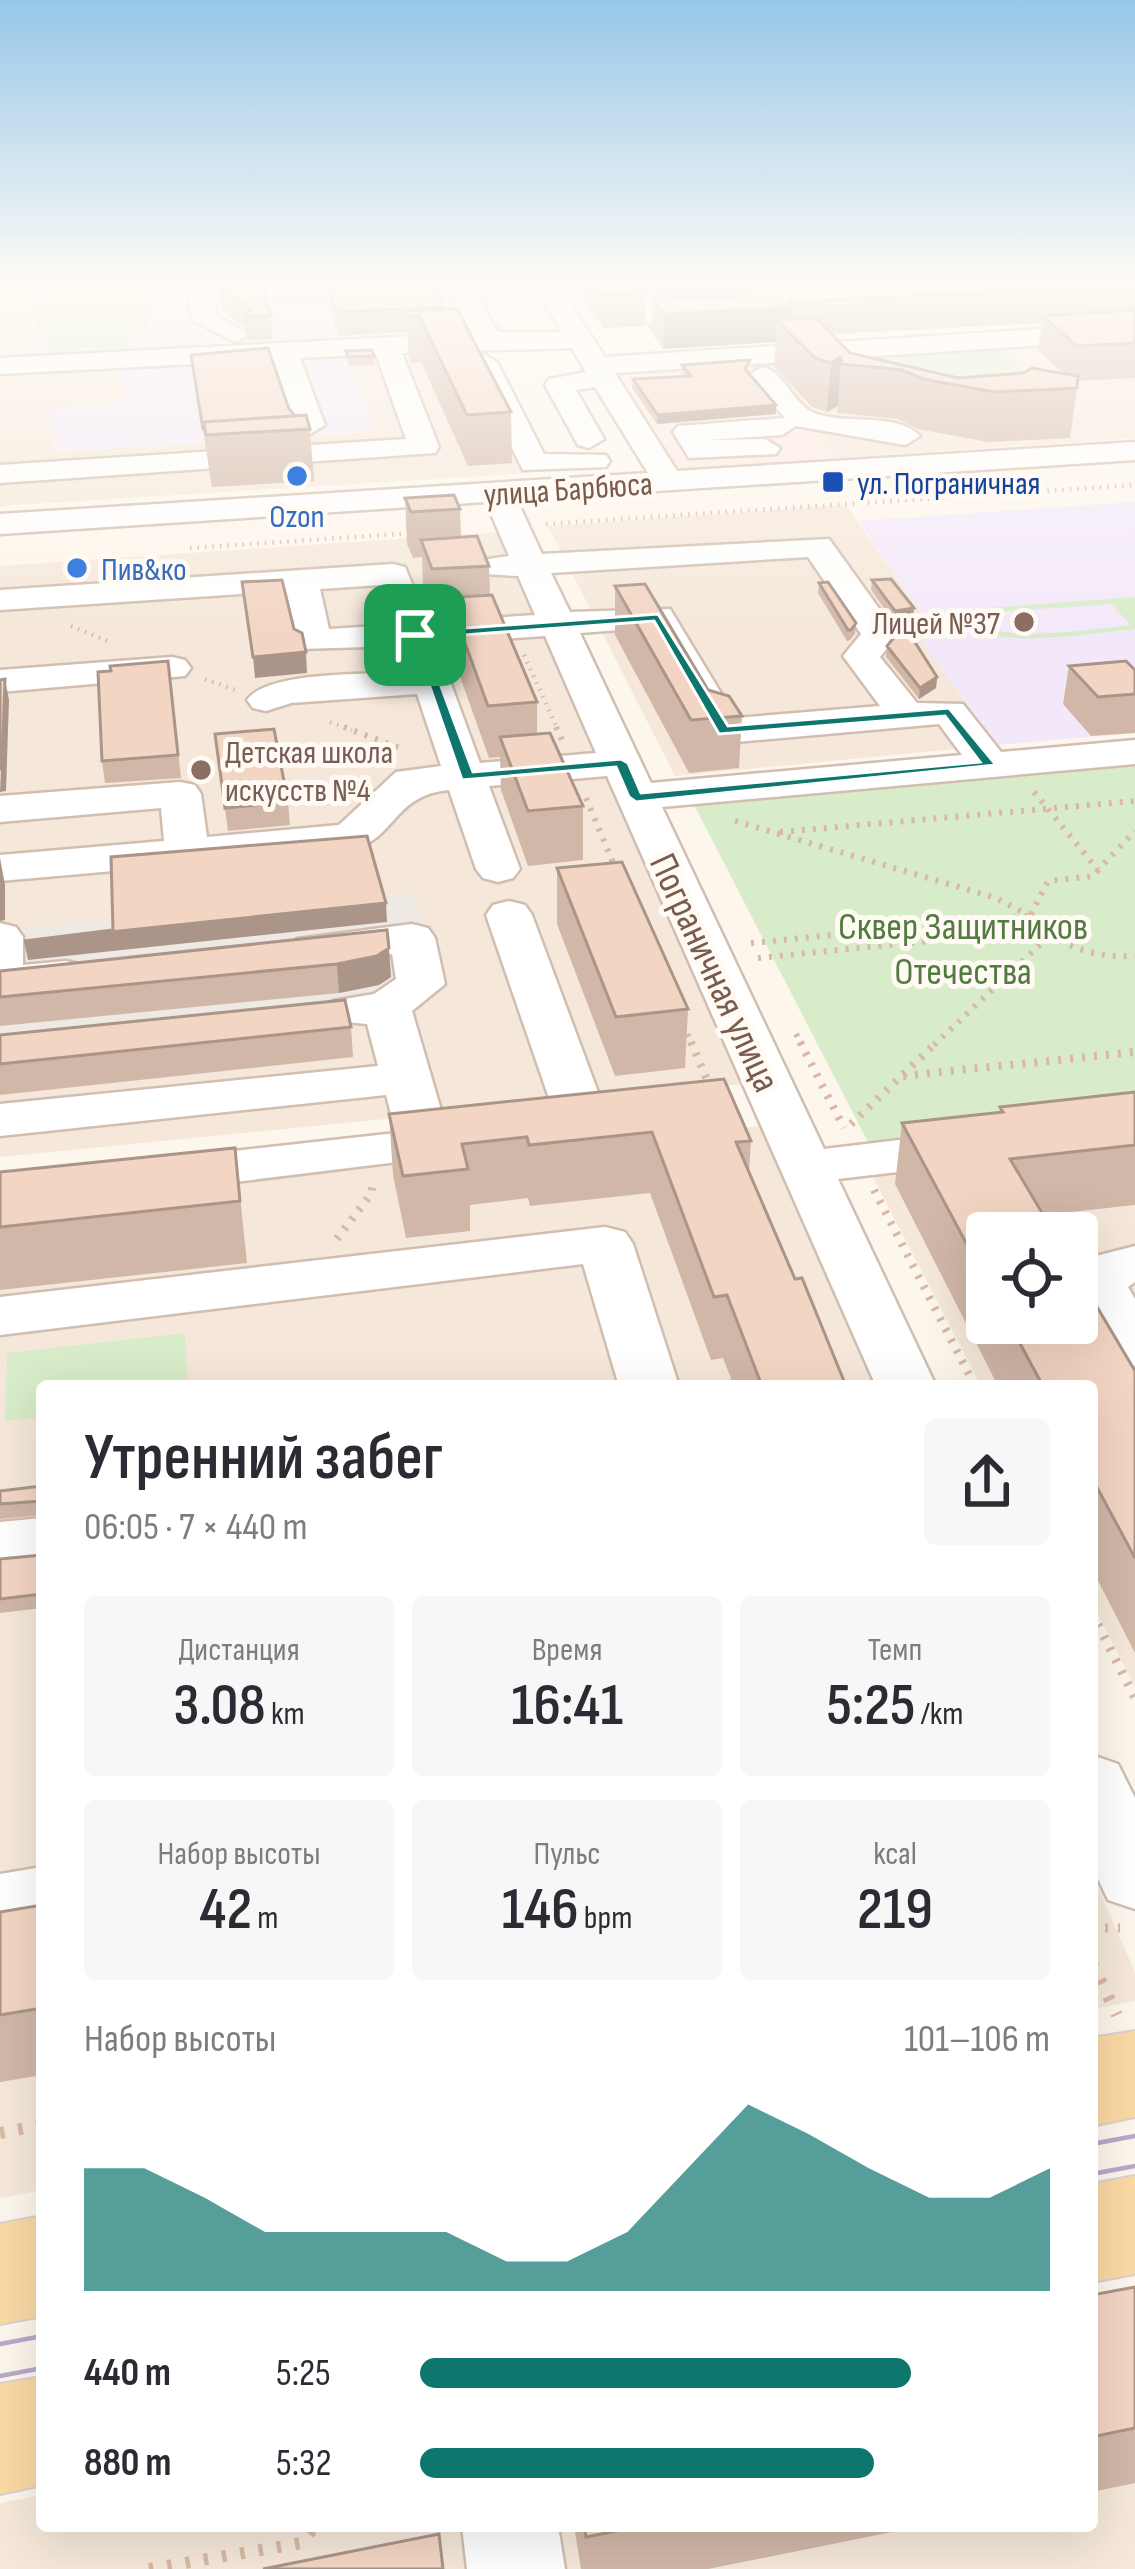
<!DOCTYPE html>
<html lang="ru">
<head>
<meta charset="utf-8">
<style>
  :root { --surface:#fff; --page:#f7f7f7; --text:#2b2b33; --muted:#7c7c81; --accent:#0f766e }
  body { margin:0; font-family:"Sofia Sans Condensed",sans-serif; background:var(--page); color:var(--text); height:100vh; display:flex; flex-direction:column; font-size:45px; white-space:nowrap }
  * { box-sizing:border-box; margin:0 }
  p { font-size:39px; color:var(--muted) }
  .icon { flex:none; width:66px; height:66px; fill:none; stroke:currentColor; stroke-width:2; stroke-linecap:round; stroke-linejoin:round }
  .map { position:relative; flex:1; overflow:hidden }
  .details { position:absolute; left:36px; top:1380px; width:1062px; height:1152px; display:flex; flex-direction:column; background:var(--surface); border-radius:12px; box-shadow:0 12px 48px #0002 }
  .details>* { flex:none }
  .buttons { position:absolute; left:966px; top:1212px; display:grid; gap:24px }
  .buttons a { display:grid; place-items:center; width:132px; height:132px; border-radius:12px; background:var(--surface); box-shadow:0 12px 48px #0002; font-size:60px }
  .pin { position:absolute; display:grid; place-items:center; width:102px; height:102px; color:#fff; margin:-51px; border-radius:24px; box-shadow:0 6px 18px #0006 }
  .round { display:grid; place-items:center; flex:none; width:126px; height:126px; border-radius:12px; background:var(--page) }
  .headline { display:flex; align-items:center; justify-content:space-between; height:204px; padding:0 48px }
  h1 { font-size:66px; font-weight:600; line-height:90px }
  .figures { display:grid; grid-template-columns:repeat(3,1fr); gap:18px; height:204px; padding:12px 48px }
  .figures div { display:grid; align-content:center; border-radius:12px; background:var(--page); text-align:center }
  .figures b { font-size:60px; font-weight:600 }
  .figures small { font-size:33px; font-weight:400 }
  .figures p { font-size:33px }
  .chart { height:336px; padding:24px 48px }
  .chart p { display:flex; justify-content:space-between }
  .chart svg { width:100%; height:216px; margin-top:12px; fill:var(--accent); opacity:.7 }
  ul { padding:0 48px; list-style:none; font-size:39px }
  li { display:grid; grid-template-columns:192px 144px 1fr; align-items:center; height:90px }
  li i { height:30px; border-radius:15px; background:var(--accent) }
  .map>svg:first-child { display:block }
  .residential { fill:#f5e8da; fill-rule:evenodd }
  .commercial { fill:#fde8e0 }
  .industrial { fill:#efe9e4 }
  .education { fill:#f3e8fa }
  .green { fill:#d8ecc9; fill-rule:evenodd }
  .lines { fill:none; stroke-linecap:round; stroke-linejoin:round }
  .minor-casing { stroke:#d1beb0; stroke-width:5 }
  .major-casing { stroke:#dad1cd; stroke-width:4 }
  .path-far4 { stroke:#d9b8a5; stroke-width:4.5; stroke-dasharray:1.5 6; stroke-linecap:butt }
  .path-far3 { stroke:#d9b8a5; stroke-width:6; stroke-dasharray:3 8; stroke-linecap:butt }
  .path-far2 { stroke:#d9b8a5; stroke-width:8; stroke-dasharray:3 9; stroke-linecap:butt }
  .path-far1 { stroke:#d9b8a5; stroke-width:9; stroke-dasharray:3 10; stroke-linecap:butt }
  .path { stroke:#d9b8a5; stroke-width:12; stroke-dasharray:4.5 14; stroke-linecap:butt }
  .minor { fill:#fff; fill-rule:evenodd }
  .major { fill:#fbd9a5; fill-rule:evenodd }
  .tram { stroke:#b9a8c9; stroke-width:4.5 }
  .wall { fill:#d1b7a8; fill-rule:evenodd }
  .shaded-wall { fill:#aa9588 }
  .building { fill:#f3d5c3; stroke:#aa9588; stroke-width:3 }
  .route { fill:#0f766e; stroke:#fff; stroke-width:3; fill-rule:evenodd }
  .shop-dot { fill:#3f7fe0; stroke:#fffaf3; stroke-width:4.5 }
  .transit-dot { fill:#1a4fb4; stroke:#fffaf3; stroke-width:4.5 }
  .education-dot { fill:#8d6e63; stroke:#fffaf3; stroke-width:4.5 }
  .labels { text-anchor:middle; stroke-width:10; stroke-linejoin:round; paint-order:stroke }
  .far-transit-label { font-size:33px; fill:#164399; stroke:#fffaf3; text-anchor:start }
  .far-street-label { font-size:33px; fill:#7a5c4d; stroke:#fffaf3 }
  .far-shop-label { font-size:33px; fill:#366cbe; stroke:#fffaf3 }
  .far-education-label { font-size:33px; fill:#785e54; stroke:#fffaf3; text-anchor:end }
  .park-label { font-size:39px; fill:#537a41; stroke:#fffaf3 }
  .street-label { font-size:39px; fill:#7a5c4d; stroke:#fffaf3 }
</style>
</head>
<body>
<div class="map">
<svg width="1135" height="2569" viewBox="0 0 1135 2569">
  <rect width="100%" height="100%" fill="#fdf6ec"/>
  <path class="residential" d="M 32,283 L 33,354 L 0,356 L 0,285 Z
    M 1084,340 L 1135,379 L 1135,438 L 835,458 L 746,360 Z
    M 465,349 L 528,473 L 0,506 L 0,375 L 119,368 L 124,402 L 51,407 L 55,452 L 374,432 L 343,355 Z
    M 846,505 L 924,618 L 914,621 L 912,628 L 997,745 L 675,776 L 548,526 Z
    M 499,532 L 742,1084 L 0,1157 L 0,1034 L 447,990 L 413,893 L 0,930 L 0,566 Z
    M 761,1126 L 876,1386 L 42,1386 L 42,2190 L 0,2198 L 0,1208 Z
    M 1135,1146 L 1135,1687 L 1092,1603 L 1092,1386 L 981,1386 L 873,1177 ZM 987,1233 L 1077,1233 L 1077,1323 L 987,1323 Z
    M 1092,1874 L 1135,1972 L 1135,2001 L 1092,2009 Z
    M 1135,2289 L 1135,2569 L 0,2569 L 0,2503 L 42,2495 L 42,2526 L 1092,2526 L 1092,2297 Z"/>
  <path class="commercial" d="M 746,360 L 835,458 L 673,471 L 611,368 Z"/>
  <path class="industrial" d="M 414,893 L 447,991 L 0,1034 L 0,930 Z"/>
  <path class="education" d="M 90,280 L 478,280 L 504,333 L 33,354 L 32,283 Z
    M 343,355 L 375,431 L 54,452 L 51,407 L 124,402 L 119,368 Z
    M 1135,502 L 1135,733 L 997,745 L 912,628 L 923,617 L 859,521 Z"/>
  <path class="green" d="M 142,283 L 149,329 L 35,335 L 35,289 Z
    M 126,332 L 131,334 L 129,347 L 47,349 L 47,338 L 52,336 Z
    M 999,349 L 1034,381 L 981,410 L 869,358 Z
    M 1135,597 L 1135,629 C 1098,632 988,653 967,620 L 974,612 L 988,608 ZM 1111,604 L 1131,625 C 1098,628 999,645 978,621 L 994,612 Z
    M 1135,760 L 1135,1114 L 870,1146 L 690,797 Z
    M 185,1333 L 188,1386 L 42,1386 L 42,1417 L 5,1421 L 7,1353 Z"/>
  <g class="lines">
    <defs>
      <path id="minor" d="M 361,280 L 467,280 L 498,332 L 562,332 L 531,280 L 555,280 L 605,357 L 1135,323 L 1135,339 L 615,373 L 677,471 L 1135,442 L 1135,460 L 517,500 L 542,554 L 829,539 L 898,635 L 880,657 L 917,703 L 963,704 L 1001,752 L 1135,740 L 1135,764 L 662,807 L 824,1149 L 974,1131 L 993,1136 L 1000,1147 L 993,1158 L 974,1163 L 838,1179 L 936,1386 L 876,1386 L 607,776 L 489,786 L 520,869 L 513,878 L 498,882 L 483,878 L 476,869 L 449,790 C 393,795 396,839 351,850 L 0,881 L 0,855 L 164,841 L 161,808 L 0,822 L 0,796 L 180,782 L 195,785 L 201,794 L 207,837 L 339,825 L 396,772 L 441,766 L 417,694 L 291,703 L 266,711 L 253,708 L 247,700 C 268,670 373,675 409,672 L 400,646 L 300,649 L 286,591 L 0,610 L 0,590 L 393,564 L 405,567 L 428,622 L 535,615 L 518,576 L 482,574 L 477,567 L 482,560 L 509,556 L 486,502 L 0,534 L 0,514 L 648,473 L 595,387 L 576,390 L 604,439 L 589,448 L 578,445 L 545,385 L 549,379 L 586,372 L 572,348 L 402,353 L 439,447 L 435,453 L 0,483 L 0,465 L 406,439 L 376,354 L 300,358 L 325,425 L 310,434 L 295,425 L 273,360 L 0,374 L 0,358 L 472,333 L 449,291 L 215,302 L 217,316 L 249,334 L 236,342 L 192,320 L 188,295 L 201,287 ZM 808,557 L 861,634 L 843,656 L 880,706 L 736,718 L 670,609 L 570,612 L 551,573 ZM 380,585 L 393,625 L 329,629 L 320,589 ZM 646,628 L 710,739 L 724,743 L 939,724 L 962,755 L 651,783 L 580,633 ZM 545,636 L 596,753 L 480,763 L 436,643 Z
        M 618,280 L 643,280 L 669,315 L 724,312 L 737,320 L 724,328 L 653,329 Z
        M 483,354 L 497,362 L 544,454 L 606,455 L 610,461 L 606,467 L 523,470 L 469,362 Z
        M 762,367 C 785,372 791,400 810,411 C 840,427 896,410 920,436 L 905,445 L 796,426 L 782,435 L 707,440 L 765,439 L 780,448 L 776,454 L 689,458 L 673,432 L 678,426 L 785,418 L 748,375 Z
        M 172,657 L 185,660 L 191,668 L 185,676 L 0,692 L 0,670 Z
        M 509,901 L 525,905 L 532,915 L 611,1127 L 603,1138 L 585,1143 L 567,1138 L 559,1127 L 486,915 L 493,905 Z
        M 0,923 L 16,927 L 23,937 L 23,965 L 66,961 L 83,965 L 90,975 L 83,985 L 0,996 Z
        M 412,924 L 428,928 L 435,938 L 445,984 L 412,1011 L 446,1127 L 469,1124 L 488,1129 L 495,1140 L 488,1151 L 161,1191 L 142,1186 L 134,1175 L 142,1164 L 161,1159 L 396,1133 L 386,1095 L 0,1136 L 0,1104 L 378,1066 L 367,1024 L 333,1021 L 326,1011 L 333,1001 L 374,994 L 396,979 L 392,954 L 313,963 L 297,959 L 290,949 L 297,939 Z
        M 605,1227 L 625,1232 L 633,1244 L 679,1386 L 619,1386 L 583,1264 L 0,1335 L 0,1297 Z
        M 1135,1246 L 1135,1282 L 1128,1287 L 1135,1299 L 1135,1366 L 1114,1361 L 1077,1298 L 1077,1274 L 1092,1257 Z
        M 42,1518 L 42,1566 L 0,1570 L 0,1522 Z
        M 1092,1755 L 1118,1764 L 1135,1798 L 1135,1909 L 1108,1900 L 1092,1866 Z
        M 42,1867 L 42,1933 L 0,1940 L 0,1874 Z
        M 462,2526 L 558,2526 L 565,2569 L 467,2569 Z"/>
      <path id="major" d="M 1135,2031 L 1135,2117 L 1092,2126 L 1092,2038 Z
        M 1135,2176 L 1135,2274 L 1092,2282 L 1092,2184 Z
        M 42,2216 L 42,2316 L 0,2324 L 0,2224 Z
        M 42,2377 L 42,2485 L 0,2494 L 0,2384 Z"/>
    </defs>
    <use href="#minor" class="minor-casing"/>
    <use href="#major" class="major-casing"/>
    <path class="path-far4" d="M 546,524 L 1135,485
      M 190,548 L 416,533
      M 71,626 L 107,641
      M 524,655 L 558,730
      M 205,679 L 236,690
      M 330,722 L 352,730"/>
    <path class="path-far3" d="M 344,727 L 405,750
      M 556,727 L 562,740
      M 1034,792 L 1098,870 L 1135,831
      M 586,798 L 617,872
      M 735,821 L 996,898 L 1030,916
      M 780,832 L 1135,801
      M 1098,870 L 1094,876 L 1048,881 L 1030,916 C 1057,947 1095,958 1135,956
      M 751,943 L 1028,916
      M 758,958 L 1039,930
      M 683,1024 L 692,1045
      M 796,1034 L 802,1045
      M 934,1045 L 1050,935"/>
    <path class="path-far2" d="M 691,1042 L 710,1087
      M 800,1042 L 844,1128
      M 903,1076 L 1135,1052
      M 851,1124 L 937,1042
      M 874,1190 L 975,1386
      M 337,1239 L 371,1194 L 373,1182"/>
    <path class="path-far1" d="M 1092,1613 L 1135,1698
      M 1092,1928 L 1120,1928"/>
    <path class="path" d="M 1092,1963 L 1117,2015
      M 0,2133 L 42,2125
      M 149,2569 L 302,2543 L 315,2526"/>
    <use href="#minor" class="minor"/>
    <use href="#major" class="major"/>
    <path class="tram" d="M 1092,2144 L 1135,2136
      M 1092,2174 L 1135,2166
      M 0,2344 L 42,2336
      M 0,2376 L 42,2368"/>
  </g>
  <path class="wall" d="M 326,280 L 444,307 L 444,310 L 511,412 L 512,463 L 468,466 L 421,362 L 411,363 L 409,357 L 407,332 L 339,336 L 328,301 Z
    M 572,280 L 637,280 L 646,292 L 645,326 L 603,328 Z
    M 647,280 L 1135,280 L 1135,378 L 1078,381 L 1070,438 L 988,442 L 918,429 L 898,419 L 837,413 L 838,406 L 827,412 L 812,407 L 774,367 L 776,342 L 663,349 L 651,332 L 652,299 L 662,299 ZM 1042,323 L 1038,350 L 1064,374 L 958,378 L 850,353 L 832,334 Z
    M 219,287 L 271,315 L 273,339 L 247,340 L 246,327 L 221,310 Z
    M 346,351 L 374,356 L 375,365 L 349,366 Z
    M 191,355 L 289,409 L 310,429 L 314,481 L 212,487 Z
    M 682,365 L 749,369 L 748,372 L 776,405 L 776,414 L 657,424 L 632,388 L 633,379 L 684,376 L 682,373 Z
    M 405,498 L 460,509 L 461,537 L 489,566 L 490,595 L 537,702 L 537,734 L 583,806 L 583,860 L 528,866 L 501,790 L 500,757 L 489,758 L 452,654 L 445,647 L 444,616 L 434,617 L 423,587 L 422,557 L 413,558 L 407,544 Z
    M 872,580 L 913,619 L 894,622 L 871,590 Z
    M 819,583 L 856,623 L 855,634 L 850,640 L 847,641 L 818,593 Z
    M 615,586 L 708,690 L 742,716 L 739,768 L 689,773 L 615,635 Z
    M 887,646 L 937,677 L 936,688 L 919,699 L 886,657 Z
    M 168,661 L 181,778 L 105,783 L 102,761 Z
    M 1069,666 L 1135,670 L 1135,733 L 1091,736 L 1063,704 Z
    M 215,734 L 288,802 L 290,825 L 228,831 Z
    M 557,868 L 688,1009 L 685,1068 L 615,1076 L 557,924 Z
    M 387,930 L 391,977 L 379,985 L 339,993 L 0,1026 L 0,971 Z
    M 351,1027 L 353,1057 L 0,1095 L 0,1035 Z
    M 724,1079 L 751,1141 L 749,1171 L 795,1279 L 846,1386 L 734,1386 L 723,1358 L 711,1360 L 650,1193 L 530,1206 L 528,1198 L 470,1205 L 470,1231 L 406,1238 L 393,1175 L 389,1114 Z
    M 1135,1092 L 1135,1205 L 1043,1215 L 987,1233 L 987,1323 L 1077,1323 L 1135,1371 L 1135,1653 L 1092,1569 L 1092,1386 L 998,1386 L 895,1184 L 902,1123 L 999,1113 L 1000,1107 Z
    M 235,1148 L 247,1263 L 0,1290 L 0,1172 Z
    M 42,1486 L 42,1515 L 0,1519 L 0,1491 Z
    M 42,1555 L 42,1608 L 0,1613 L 0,1559 Z
    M 42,1905 L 42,2075 L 0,2082 L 0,1912 Z
    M 1135,2287 L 1135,2483 L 1092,2492 L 1092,2295 Z
    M 574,2526 L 922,2526 L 708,2569 L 581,2569 Z"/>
  <path class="shaded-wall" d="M 672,280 L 737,280 L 736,307 L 671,310 Z
    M 793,307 L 791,335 L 777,320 L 776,342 L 663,349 L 664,314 Z
    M 841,357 L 838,406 L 827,412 L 831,363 Z
    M 776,405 L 776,414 L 657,424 L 658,415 Z
    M 914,608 L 913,619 L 894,622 L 895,611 Z
    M 306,652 L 307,673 L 255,678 L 253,657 Z
    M 937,677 L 936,688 L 919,699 L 920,688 Z
    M 5,679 L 9,700 L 6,791 L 0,792 Z
    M 0,858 L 5,885 L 5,920 L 0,921 Z
    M 386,903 L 387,922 L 28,960 L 24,941 Z
    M 389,948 L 391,977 L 379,985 L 339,993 L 337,964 Z"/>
  <path class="building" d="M 327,280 L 430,280 L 444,307 L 337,312 Z
    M 593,280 L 637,280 L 646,292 L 603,294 Z
    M 748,280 L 1135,280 L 1135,285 L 789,302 L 793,307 L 664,314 L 652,299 L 738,298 L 755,284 Z
    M 262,285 L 271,315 L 245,317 L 251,309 L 219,287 Z
    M 457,309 L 511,412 L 467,415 L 419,316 L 409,316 L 406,311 Z
    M 1135,310 L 1135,343 L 1077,346 L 1043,316 Z
    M 816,318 L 850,353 L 958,378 L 1023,373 L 1032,368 L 1078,376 L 1077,388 L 994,392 L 923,379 L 902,370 L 841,364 L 841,357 L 831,363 L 815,358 L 777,320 Z
    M 268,348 L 289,409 L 295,416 L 204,422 L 205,429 L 203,429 L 191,355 Z
    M 372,350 L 374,356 L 348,357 L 346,351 Z
    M 750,360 L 745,369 L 776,405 L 658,415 L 633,379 L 691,376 L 682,365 Z
    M 306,415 L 310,429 L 206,435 L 204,422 Z
    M 454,495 L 460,509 L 411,512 L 405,498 Z
    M 477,536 L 489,566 L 432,569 L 421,540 Z
    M 891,579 L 914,608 L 895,611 L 872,580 Z
    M 282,580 L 294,629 L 302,633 L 306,652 L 253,657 L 242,582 Z
    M 828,582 L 856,623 L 851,630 L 848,630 L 819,583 Z
    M 645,584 L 708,690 L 729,696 L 742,716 L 691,720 L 615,586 Z
    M 492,595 L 537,702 L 488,706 L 451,605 L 444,598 Z
    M 904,625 L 937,677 L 920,688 L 887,646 Z
    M 168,661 L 178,755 L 102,761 L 98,672 L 111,671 L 110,666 Z
    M 1126,661 L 1135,670 L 1135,694 L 1098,697 L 1069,666 Z
    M 5,679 L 2,769 L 0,769 L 0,680 Z
    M 274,729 L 288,802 L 225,808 L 215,734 Z
    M 550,733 L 583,806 L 528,811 L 500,737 Z
    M 367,836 L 386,903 L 24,941 L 113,930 L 111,857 Z
    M 622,862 L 688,1009 L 616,1017 L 557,868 Z
    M 387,930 L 389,948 L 377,956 L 337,964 L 0,997 L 0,971 Z
    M 345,1000 L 351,1027 L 0,1064 L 0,1035 Z
    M 724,1079 L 751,1141 L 736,1142 L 795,1279 L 802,1278 L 846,1386 L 762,1386 L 727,1295 L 714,1297 L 652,1132 L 529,1145 L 527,1137 L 462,1144 L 468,1169 L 403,1176 L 389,1114 Z
    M 1135,1092 L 1135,1145 L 1010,1159 L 1054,1233 L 987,1233 L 987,1282 L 902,1123 L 1003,1112 L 1000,1107 Z
    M 235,1148 L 240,1201 L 0,1227 L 0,1172 Z
    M 1077,1273 L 1135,1371 L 1135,1558 L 1092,1478 L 1092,1386 L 1043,1386 L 1009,1323 L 1077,1323 Z
    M 42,1486 L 42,1501 L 0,1504 L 0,1491 Z
    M 42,1555 L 42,1594 L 0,1599 L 0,1559 Z
    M 42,1905 L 42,2008 L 0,2015 L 0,1912 Z
    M 1135,2287 L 1135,2428 L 1092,2437 L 1092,2295 Z
    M 584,2526 L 642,2526 L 586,2537 Z
    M 439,2534 L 443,2569 L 263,2569 Z"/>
  <linearGradient id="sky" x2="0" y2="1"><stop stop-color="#97c7e8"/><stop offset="0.44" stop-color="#fefbf6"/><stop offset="1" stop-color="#fefbf6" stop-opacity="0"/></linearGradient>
  <rect width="1135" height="640" fill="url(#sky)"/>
  <path class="route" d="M 658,614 L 728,726 L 949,708 L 996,765 L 636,802 L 629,797 L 616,767 L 462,780 L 411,632 ZM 654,621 L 719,734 L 945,716 L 980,762 L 641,793 L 628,763 L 621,759 L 473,772 L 423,638 Z"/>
  <g class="shop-dot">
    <circle cx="297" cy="476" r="12"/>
    <circle cx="77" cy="568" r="12"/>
  </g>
  <rect class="transit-dot" x="821" y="470" width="24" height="24" rx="6"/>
  <g class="education-dot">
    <circle cx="1024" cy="622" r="12"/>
    <circle cx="201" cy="770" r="12"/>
  </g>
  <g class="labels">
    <g class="far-transit-label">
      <text x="857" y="494">ул. Пограничная</text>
    </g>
    <g class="far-street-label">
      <text transform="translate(568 488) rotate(-4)" y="12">улица Барбюса</text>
    </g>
    <g class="far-shop-label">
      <text x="297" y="527">Ozon</text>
      <text x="101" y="580" text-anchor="start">Пив&amp;ко</text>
    </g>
    <g class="far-education-label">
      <text x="1000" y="634">Лицей №37</text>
      <text x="225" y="763" text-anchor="start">Детская школа<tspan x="225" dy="38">искусств №4</tspan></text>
    </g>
    <g class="park-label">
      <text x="963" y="939">Сквер Защитников<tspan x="963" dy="45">Отечества</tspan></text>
    </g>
    <g class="street-label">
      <text transform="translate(716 972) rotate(65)" y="14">Пограничная улица</text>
    </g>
  </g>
</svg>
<div class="buttons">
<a><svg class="icon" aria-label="locate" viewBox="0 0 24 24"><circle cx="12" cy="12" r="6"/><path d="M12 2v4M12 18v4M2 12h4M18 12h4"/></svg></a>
</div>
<div class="pin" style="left:415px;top:635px;background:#1e9e55"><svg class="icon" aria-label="arrive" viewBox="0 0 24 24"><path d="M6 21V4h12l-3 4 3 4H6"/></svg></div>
<section class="details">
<div class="headline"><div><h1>Утренний забег</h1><p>06:05 · 7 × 440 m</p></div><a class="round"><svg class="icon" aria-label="share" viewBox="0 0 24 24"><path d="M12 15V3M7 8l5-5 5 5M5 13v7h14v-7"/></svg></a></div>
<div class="figures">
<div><p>Дистанция</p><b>3.08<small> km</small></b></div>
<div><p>Время</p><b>16:41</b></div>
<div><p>Темп</p><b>5:25<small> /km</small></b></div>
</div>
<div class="figures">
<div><p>Набор высоты</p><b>42<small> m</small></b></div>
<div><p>Пульс</p><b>146<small> bpm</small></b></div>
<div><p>kcal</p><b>219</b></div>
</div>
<div class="chart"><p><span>Набор высоты</span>101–106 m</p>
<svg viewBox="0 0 160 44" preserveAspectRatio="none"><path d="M0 44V19L10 19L20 25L30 32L40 32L50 32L60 32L70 38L80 38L90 32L100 19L110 6L120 12L130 19L140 25L150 25L160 19V44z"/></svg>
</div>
<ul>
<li><b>440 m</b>5:25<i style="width:78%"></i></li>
<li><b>880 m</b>5:32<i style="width:72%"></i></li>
</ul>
</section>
</div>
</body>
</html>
